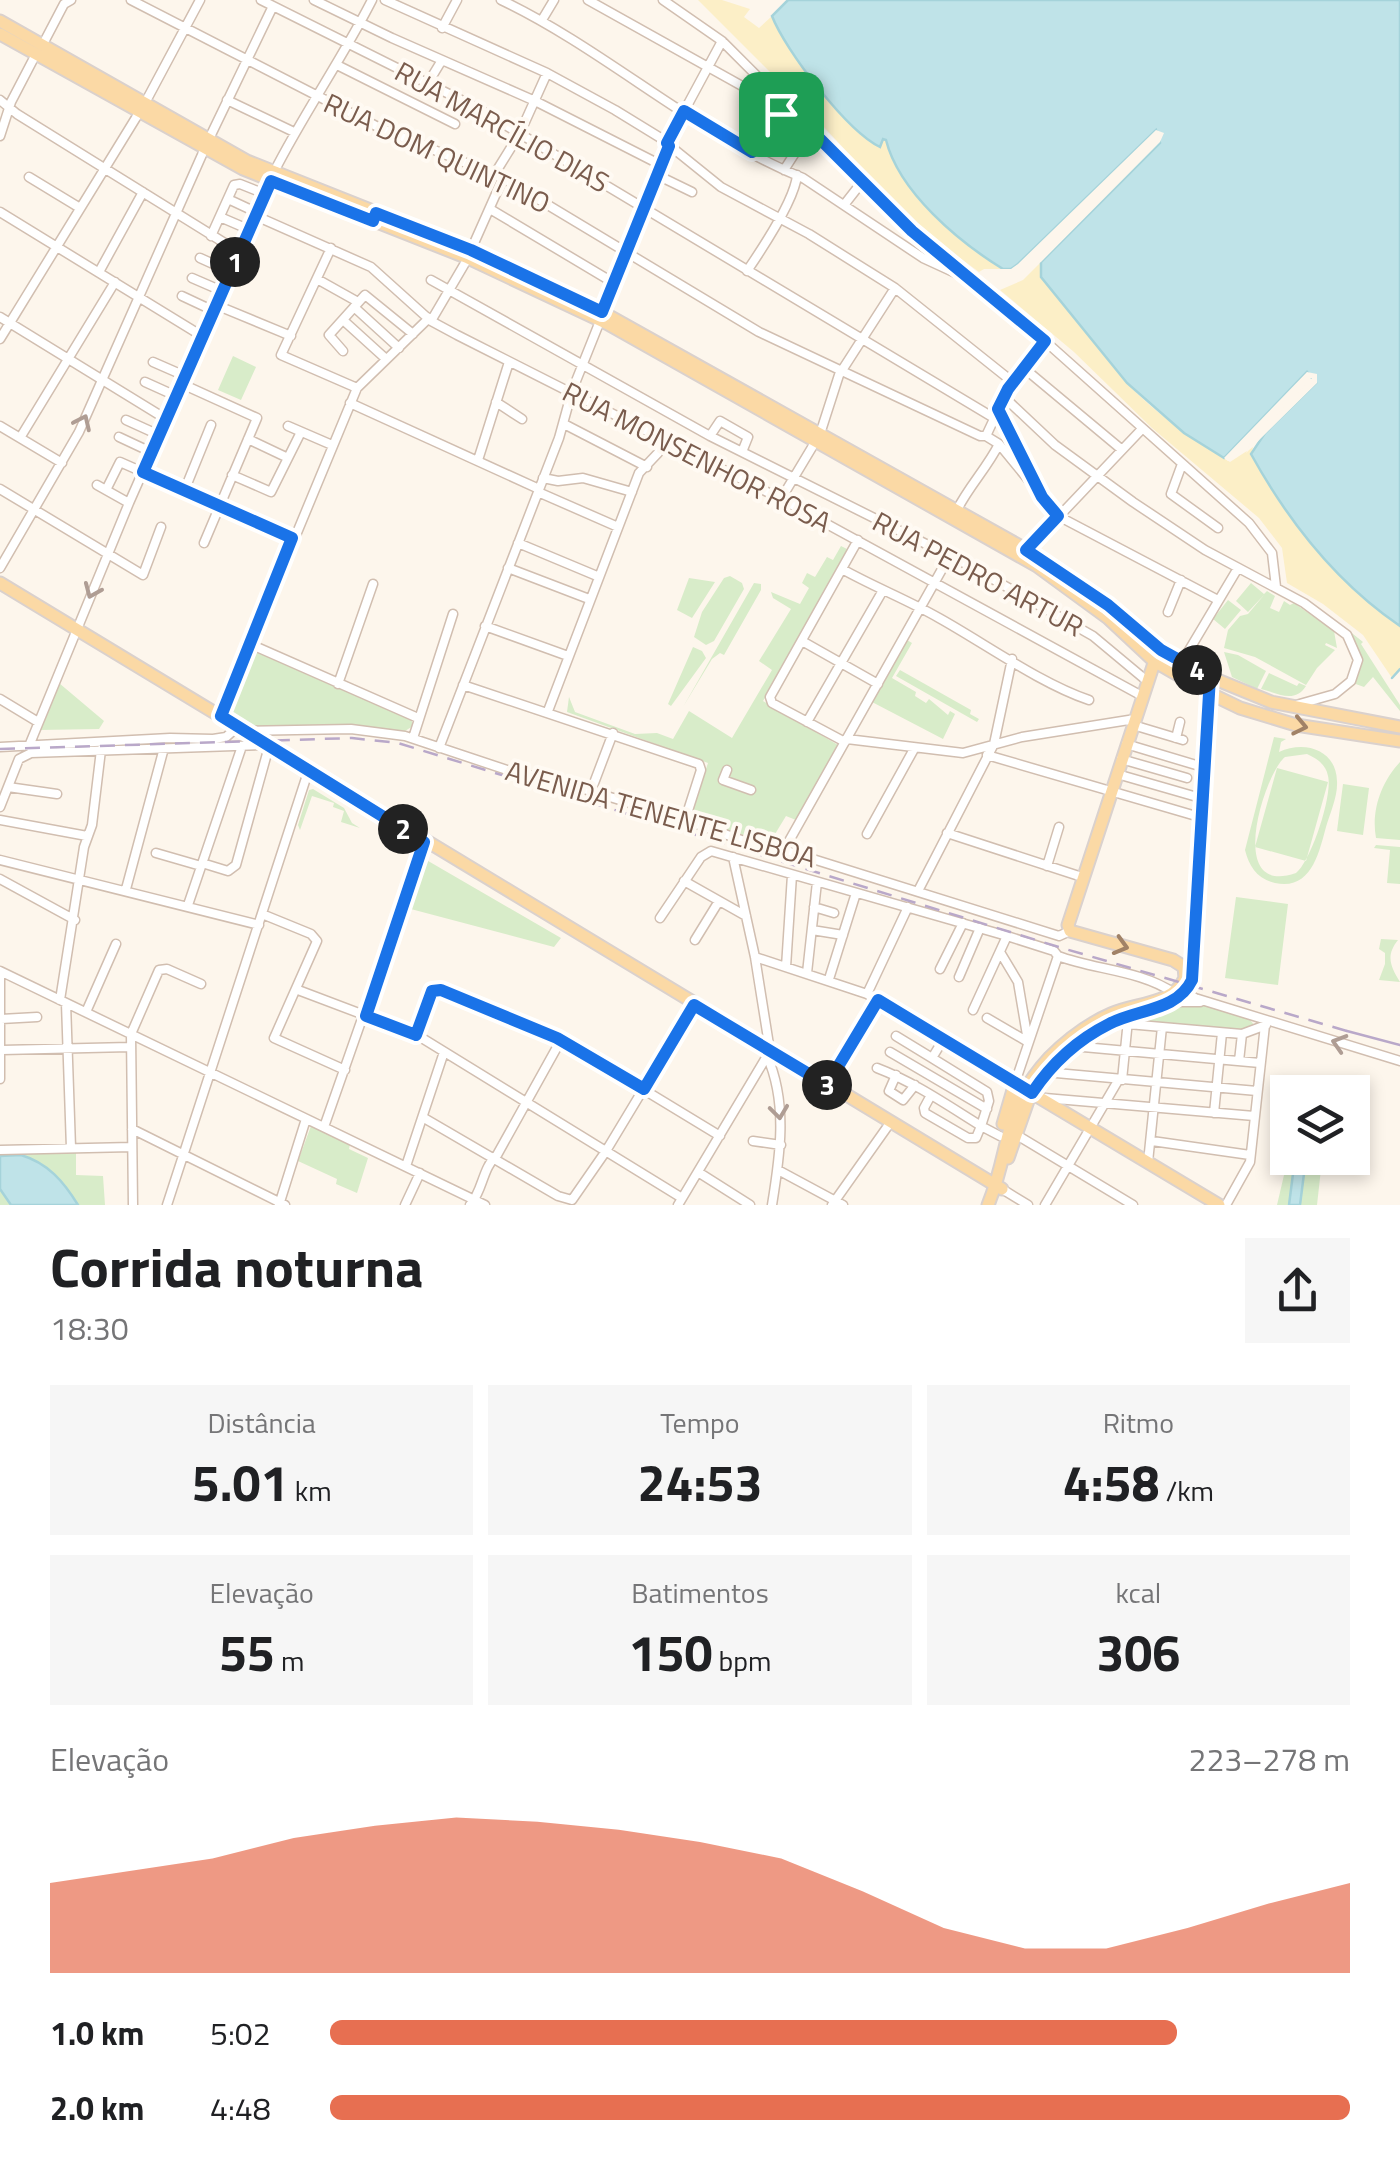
<!DOCTYPE html>
<html lang="pt">
<head>
<meta charset="utf-8">
<style>
  :root { --surface:#fff; --page:#f6f6f6; --text:#202124; --muted:#757577; --accent:#e76f51 }
  body { margin:0; font-family:"Titillium Web",sans-serif; background:var(--page); color:var(--text); height:100vh; display:flex; flex-direction:column; font-size:38px; white-space:nowrap }
  * { box-sizing:border-box; margin:0 }
  p { font-size:32px; color:var(--muted) }
  .icon { flex:none; width:55px; height:55px; fill:none; stroke:currentColor; stroke-width:2; stroke-linecap:round; stroke-linejoin:round }
  .map { position:relative; height:1205px; overflow:hidden }
  .drawer { display:flex; flex-direction:column; background:var(--surface); flex:1 }
  .drawer>* { flex:none }
  .fabs { position:absolute; left:1270px; top:1075px; display:grid; gap:20px }
  .fabs a { display:grid; place-items:center; width:100px; height:100px; border-radius:0px; background:var(--surface); box-shadow:0 5px 15px #0003; font-size:50px }
  .pin { position:absolute; display:grid; place-items:center; width:85px; height:85px; color:#fff; margin:-42px; border-radius:20px; box-shadow:0 5px 15px #0006 }
  .km { position:absolute; width:50px; height:50px; margin:-25px; border-radius:50%; background:#222; color:#fff; font-size:28px; line-height:50px; text-align:center }
  .round { display:grid; place-items:center; flex:none; width:105px; height:105px; border-radius:0px; background:var(--page) }
  .headline { display:flex; align-items:center; justify-content:space-between; height:170px; padding:0 50px }
  h1 { font-size:55px; font-weight:700; line-height:75px }
  .figures { display:grid; grid-template-columns:repeat(3,1fr); gap:15px; height:170px; padding:10px 50px }
  .figures div { display:grid; align-content:center; border-radius:0px; background:var(--page); text-align:center }
  .figures b { font-size:50px; font-weight:700 }
  .figures small { font-size:28px; font-weight:400 }
  .figures p { font-size:28px }
  .chart { height:280px; padding:20px 50px }
  .chart p { display:flex; justify-content:space-between }
  .chart svg { width:100%; height:180px; margin-top:10px; fill:var(--accent); opacity:.7 }
  ul { padding:0 50px; list-style:none; font-size:32px }
  li { display:grid; grid-template-columns:160px 120px 1fr; align-items:center; height:75px }
  li i { height:25px; border-radius:12px; background:var(--accent) }
  .map>svg:first-child { display:block }
  .green { fill:#d8ecc9; fill-rule:evenodd }
  .sand { fill:#fcefc7 }
  .water { fill:#bfe3e8; stroke:#a5d3da; stroke-width:2.5 }
  .pier { fill:#fdf6ec }
  .lines { fill:none; stroke-linecap:round; stroke-linejoin:round }
  .stream { stroke:#a5d3da; stroke-width:2.5 }
  .minor-casing { stroke:#d1beb0; stroke-width:11 }
  .major-casing { stroke:#dad1cd; stroke-width:15 }
  .minor { stroke:#fff; stroke-width:8 }
  .major { stroke:#fbd9a5; stroke-width:11 }
  .tram { stroke:#b9a8c9; stroke-width:2.5 }
  .rail { stroke:#b9a8c9; stroke-width:2.5; stroke-dasharray:15 10; stroke-linecap:butt }
  .oneway { stroke:#af9d94 }
  .oneway2 { stroke:#a18267 }
  .route-casing { stroke:#fff; stroke-width:20 }
  .route { stroke:#1a73e8; stroke-width:12 }
  .labels { text-anchor:middle; stroke-width:8; stroke-linejoin:round; paint-order:stroke }
  .street-label { font-size:28px; fill:#7a5c4d; stroke:#fffaf3 }
</style>
</head>
<body>
<div class="map">
<svg width="1400" height="1205" viewBox="0 0 1400 1205">
  <rect width="100%" height="100%" fill="#fdf6ec"/>
  <path class="green" d="M 233,356 L 256,367 L 241,400 L 218,390 Z
    M 851,542 L 854,547 L 763,701 L 838,745 L 796,820 L 786,816 L 772,839 L 765,837 L 760,845 L 728,835 L 724,828 L 690,815 L 708,763 L 567,712 L 569,697 L 575,712 L 635,734 L 657,733 L 673,739 L 689,711 L 732,738 L 772,670 L 759,661 L 791,609 L 773,598 L 771,592 L 800,604 L 809,588 L 802,583 L 807,573 L 815,577 L 827,557 L 833,560 L 841,546 L 847,549 Z
    M 730,576 L 742,583 L 744,589 L 714,641 L 706,645 L 694,637 L 702,612 L 724,578 Z
    M 689,578 L 715,582 L 692,618 L 677,610 Z
    M 754,583 L 761,584 L 761,590 L 724,655 L 720,653 L 712,659 L 683,707 Z
    M 1251,583 L 1264,594 L 1267,591 L 1275,596 L 1270,608 L 1279,612 L 1284,601 L 1290,605 L 1294,603 L 1334,631 L 1337,648 L 1326,643 L 1325,645 L 1335,650 L 1317,668 L 1306,685 L 1255,657 L 1224,648 L 1228,630 L 1240,616 L 1248,614 L 1264,595 L 1248,612 L 1236,601 Z
    M 1228,600 L 1241,610 L 1225,629 L 1213,619 Z
    M 1348,630 L 1363,642 L 1361,644 L 1400,705 L 1400,711 L 1373,677 L 1364,687 L 1353,683 L 1361,657 Z
    M 907,640 L 912,643 L 892,678 L 916,692 L 915,696 L 926,703 L 929,699 L 948,715 L 950,711 L 955,714 L 943,739 L 872,702 Z
    M 693,647 L 702,651 L 706,658 L 671,706 L 668,704 Z
    M 256,649 L 411,718 L 413,726 L 405,731 L 342,725 L 252,728 L 241,726 L 226,716 L 252,652 Z
    M 1224,652 L 1238,655 L 1266,671 L 1257,689 L 1232,677 Z
    M 900,670 L 971,710 L 970,714 L 979,719 L 977,722 L 896,676 Z
    M 1269,673 L 1297,686 L 1299,683 L 1306,686 C 1295,704 1277,693 1261,689 Z
    M 59,683 L 104,721 L 99,729 L 39,730 Z
    M 1274,737 L 1286,739 L 1281,742 L 1279,752 C 1304,740 1336,749 1337,781 C 1338,796 1330,813 1326,827 C 1319,853 1311,891 1275,883 C 1257,879 1249,866 1245,850 ZM 1307,754 C 1318,759 1326,765 1328,776 C 1333,795 1311,861 1296,873 C 1225,898 1264,774 1285,757 Z
    M 1400,762 L 1400,840 L 1376,838 C 1371,811 1381,782 1400,762 Z
    M 1277,768 L 1328,782 L 1306,861 L 1255,847 Z
    M 1343,784 L 1369,788 L 1363,835 L 1337,831 Z
    M 313,789 L 344,808 L 352,823 L 360,828 L 341,822 L 344,811 L 333,807 L 334,803 L 312,796 L 300,830 L 298,825 L 309,790 Z
    M 1376,845 L 1400,847 L 1400,884 L 1387,883 L 1390,850 L 1374,848 Z
    M 423,858 L 561,938 L 554,947 L 407,908 Z
    M 1236,897 L 1288,904 L 1278,985 L 1225,978 Z
    M 1381,939 L 1398,940 C 1385,956 1391,967 1400,982 L 1379,980 L 1385,964 L 1385,953 L 1379,949 Z
    M 1179,1003 C 1201,1003 1242,1006 1255,1026 C 1218,1037 1168,1027 1131,1018 Z
    M 311,1126 L 350,1144 L 349,1149 L 368,1158 L 357,1193 L 336,1184 L 337,1179 L 298,1161 Z
    M 76,1151 L 76,1175 L 103,1176 L 105,1205 L 0,1205 L 0,1153 Z
    M 1288,1158 L 1295,1158 L 1289,1205 L 1277,1205 Z
    M 1306,1158 L 1322,1160 L 1317,1205 L 1300,1205 Z"/>
  <path class="sand" d="M 698,0 L 722,0 L 750,9 L 744,17 L 759,28 L 772,16 C 785,49 848,133 880,147 L 883,139 L 887,140 C 899,192 959,242 1003,269 L 984,269 L 979,272 L 915,225 L 810,112 Z
    M 1041,262 L 1041,277 C 1070,311 1096,347 1125,381 C 1155,414 1193,439 1230,462 L 1253,447 L 1251,455 C 1288,521 1337,583 1400,626 L 1400,669 L 1392,678 L 1363,635 L 1323,604 L 1287,583 L 1282,548 L 1259,518 L 1152,428 L 1074,352 L 1000,290 L 1023,280 Z"/>
  <path class="water" d="M 788,0 L 1400,0 L 1400,626 C 1337,583 1288,521 1251,454 L 1265,433 L 1316,383 L 1307,372 L 1224,458 L 1184,433 L 1127,383 L 1041,277 L 1041,262 L 1160,143 L 1156,130 L 1018,264 L 1011,269 L 1003,269 C 959,242 899,192 886,140 L 883,139 L 880,147 C 847,131 785,50 772,16 Z
    M 21,1155 C 48,1163 64,1182 78,1205 L 11,1205 L 0,1189 L 0,1156 Z
    M 1295,1158 L 1306,1158 L 1300,1205 L 1289,1205 Z"/>
  <path class="pier" d="M 1156,130 L 1164,133 L 1160,142 L 1041,262 L 1036,265 L 1038,258 L 1157,136 L 1021,268 L 1013,274 L 1003,274 L 992,269 L 1011,269 L 1018,264 Z
    M 1307,372 L 1317,374 L 1317,383 L 1246,453 L 1250,443 L 1312,378 L 1309,378 L 1228,461 L 1224,458 Z"/>
  <g class="lines">
    <path class="stream" d="M 1392,678 L 1400,669"/>
    <defs>
      <path id="minor" d="M 131,0 L 380,128 L 503,178 L 759,332 L 980,436 L 986,436 L 999,444 L 1058,516 L 1218,600
        M 261,0 L 477,108 L 994,418
        M 314,0 L 392,38 L 535,101 L 661,165
        M 385,0 L 547,73 L 615,110 L 659,137 L 721,187 L 809,234 L 895,288 L 1014,383
        M 501,0 C 606,50 695,134 803,178 L 923,258 L 960,275
        M 588,0 L 769,101 L 781,114 L 807,130
        M 663,0 L 722,41 L 912,231 L 1045,341 L 1249,523 L 1272,553 L 1276,587
        M 542,20 L 554,0
        M 442,28 L 457,0
        M 42,46 L 64,4 L 71,0
        M 337,65 L 455,124
        M 428,83 L 442,60
        M 0,100 L 17,114 L 239,252
        M 227,100 L 294,132
        M 0,136 L 11,102 L 36,54
        M 209,139 L 273,6
        M 667,143 L 722,41
        M 752,151 L 783,112
        M 784,170 L 809,131
        M 274,172 C 304,113 342,59 372,0
        M 494,175 L 520,133 L 547,73
        M 657,175 L 692,192
        M 29,177 L 80,208
        M 228,199 L 258,213
        M 844,205 L 862,182
        M 490,209 L 614,283
        M 0,212 L 202,336
        M 256,216 L 371,267 L 431,321 L 457,335 L 781,499 L 1142,696
        M 220,217 L 250,230
        M 211,236 L 234,185 L 240,184 L 265,194
        M 331,248 L 281,355 L 357,388
        M 471,250 L 503,178
        M 200,258 L 231,272
        M 747,271 C 762,249 795,200 797,175
        M 99,272 L 143,192
        M 192,278 L 222,291
        M 317,279 L 358,302
        M 431,280 L 710,436 L 970,566 L 1093,636 L 1147,681
        M 182,296 L 214,311
        M 216,305 L 291,336
        M 354,307 L 399,348
        M 602,312 L 669,147
        M 0,317 L 166,419
        M 343,320 L 386,359
        M 431,321 L 468,258
        M 0,339 L 145,103 L 200,0
        M 343,351 L 329,335 L 365,295 L 413,334
        M 153,362 L 185,376
        M 1025,369 L 1121,449
        M 145,382 L 176,396
        M 182,384 L 257,418 L 204,543
        M 1004,397 L 1055,445 L 1133,502 L 1205,550 L 1304,603 L 1347,635 L 1358,660 L 1351,681 L 1335,694 L 1296,705
        M 496,402 L 522,419
        M 350,403 L 539,489
        M 998,409 L 1036,484
        M 126,420 L 159,435
        M 564,424 L 647,467
        M 0,426 L 62,463
        M 288,426 L 332,445
        M 710,436 L 720,421 L 748,437 L 742,452
        M 986,436 L 1008,389 L 1045,341
        M 119,437 L 151,452
        M 20,438 L 115,282
        M 248,439 L 288,458
        M 478,460 L 509,362
        M 1182,464 L 1171,494 L 1218,528
        M 232,475 L 271,492 L 301,432
        M 543,478 L 558,481 L 583,478 L 632,492
        M 97,485 L 129,503
        M 0,489 L 143,575 L 161,527
        M 185,489 L 211,425
        M 106,490 L 120,462 L 292,538
        M 538,492 L 618,527
        M 781,499 L 820,434 L 839,375 L 895,288
        M 957,510 C 969,486 987,468 999,444
        M 518,543 L 597,576
        M 1027,550 L 1141,430
        M 0,568 L 79,432 L 205,148
        M 508,568 L 589,599
        M 842,569 C 874,587 908,600 939,618 C 984,643 1041,684 1089,700
        M 1168,612 L 1181,580
        M 485,626 L 568,656
        M 802,641 L 878,684
        M 250,644 L 418,718
        M 1182,662 L 1238,568
        M 338,684 L 373,584
        M 463,685 L 699,764 L 701,770 L 685,820
        M 0,699 L 38,722
        M 548,711 L 639,473 L 658,453 L 663,442
        M 221,716 L 357,388 L 429,318
        M 807,722 L 882,592
        M 1133,725 L 1183,740
        M 245,731 L 351,729 L 405,736 L 519,774 L 548,778 L 685,820 L 778,853 L 784,850 L 1059,936 L 1070,931
        M 413,738 L 453,614
        M 1176,738 L 1180,722
        M 847,739 L 963,753 L 1022,737 L 1135,719
        M 845,742 L 772,703 L 770,697 L 858,540
        M 1126,744 L 1206,768
        M 29,746 L 129,503 L 271,181
        M 0,747 L 170,738 L 213,739 L 226,737 L 234,730
        M 439,748 L 559,438 L 572,391 L 600,321
        M 987,755 L 1203,818
        M 1121,759 L 1187,778
        M 727,770 L 723,780 L 751,790
        M 1117,774 L 1204,799
        M 8,787 L 57,794
        M 591,791 L 613,733
        M 0,807 L 19,759 L 31,753 L 260,745
        M 0,820 L 87,836
        M 947,833 L 1082,877
        M 867,834 L 914,749
        M 784,850 L 950,555
        M 156,853 L 201,866
        M 0,860 L 259,925
        M 202,863 L 228,871 L 236,865 L 268,750
        M 1047,866 L 1059,827
        M 0,879 L 75,920
        M 684,881 L 746,916
        M 126,889 L 164,748
        M 918,891 L 994,744 L 1012,659
        M 188,905 L 242,746
        M 814,907 L 834,913
        M 262,914 L 311,934 L 317,941 L 274,1038 L 345,1070
        M 660,918 L 701,857 L 711,851 L 1007,936 L 1054,951 L 1058,956 C 1095,970 1140,970 1174,993
        M 812,930 L 843,935
        M 695,940 L 719,901
        M 1000,952 L 1018,982 L 1028,1041
        M 755,957 L 867,994 L 1015,1083 L 1058,956
        M 786,967 L 792,875
        M 940,969 L 963,923
        M 0,971 L 485,1205
        M 0,973 L 0,1079
        M 807,973 L 817,882
        M 959,977 L 980,928
        M 829,979 L 856,893
        M 298,990 L 417,1035 L 682,1198
        M 1185,992 L 1195,998 L 1400,1061
        M 867,994 L 908,907
        M 60,1000 L 84,847 L 92,825 L 101,750
        M 1173,1002 L 1200,1002
        M 66,1003 L 71,1148
        M 973,1010 L 1007,936
        M 86,1012 L 116,944
        M 987,1018 L 1028,1042
        M 1,1019 L 37,1017
        M 1128,1024 L 1242,1034 L 1266,1025
        M 417,1035 L 432,991 L 441,990 L 557,1037 L 720,1136
        M 896,1036 L 932,1058
        M 943,1040 L 932,1058 L 987,1092 L 989,1101 L 981,1126 L 1000,1136
        M 1083,1047 L 1260,1063
        M 2,1050 L 130,1047
        M 890,1052 L 987,1109
        M 767,1056 C 788,1103 780,1156 772,1205
        M 1239,1061 L 1242,1034
        M 877,1068 C 914,1082 947,1105 981,1126 L 976,1138 L 968,1138 L 925,1113 L 924,1108 L 931,1095
        M 1056,1073 L 1257,1091
        M 896,1075 L 889,1091 L 903,1100 L 915,1085
        M 1122,1080 L 1128,1020
        M 827,1085 L 878,1000
        M 1045,1098 L 1254,1116
        M 1214,1113 L 1222,1033
        M 424,1118 L 558,1196 L 572,1200 L 606,1151 L 694,1005
        M 324,1127 L 424,842
        M 132,1129 L 285,1205
        M 1015,1134 L 1133,1205
        M 753,1141 L 781,1145
        M 1152,1141 L 1250,1155
        M 0,1150 L 132,1147
        M 1148,1162 L 1162,1027
        M 406,1166 L 444,1052
        M 778,1170 L 843,1205
        M 698,1172 L 750,1205
        M 1002,1189 L 1028,1205
        M 133,1205 L 131,1034 L 159,970 L 167,969 L 201,984
        M 167,1205 L 308,772
        M 279,1205 L 306,1119
        M 405,1205 L 420,1173
        M 470,1205 C 483,1191 482,1168 497,1155 L 561,1040
        M 678,1205 L 770,1051 L 755,957 L 733,857
        M 832,1205 L 890,1123
        M 1045,1205 L 1119,1079
        M 1226,1205 L 1250,1162 L 1265,1025"/>
      <path id="major" d="M 0,21 L 247,161 L 471,250 L 602,312 L 1027,550 L 1109,605 L 1161,649 L 1210,677 L 1271,702 L 1400,727
        M 0,34 L 243,169 L 468,258 L 608,324 L 1037,566 L 1108,618 L 1154,661 L 1209,693 L 1240,708 L 1296,725 L 1400,741
        M 0,583 L 1002,1189
        M 1186,990 L 1194,973 L 1210,686
        M 1064,1054 L 1101,1028 L 1144,1011
        M 1003,1124 L 1015,1083 L 1219,1205
        M 1008,1158 L 1029,1098 L 1048,1071
        M 988,1205 C 1012,1147 1001,1110 1049,1058 C 1067,1040 1088,1024 1111,1014 C 1135,1003 1173,1005 1185,978 L 1184,967 L 1173,960 L 1070,931 L 1068,925 L 1156,657"/>
    </defs>
    <use href="#minor" class="minor-casing"/>
    <use href="#major" class="major-casing"/>
    <use href="#minor" class="minor"/>
    <use href="#major" class="major"/>
    <path class="tram" d="M 1347,1031 L 1400,1045"/>
    <path class="rail" d="M 0,749 L 352,738 L 398,743 L 1062,948 L 1347,1031"/>
  </g>
  <defs><path id="oneway-chevron" d="M-2-3.5L2.5 0L-2 3.5" fill="none" stroke-width="1.6" stroke-linecap="round" stroke-linejoin="round" transform="scale(2.5)"/></defs>
  <g class="oneway">
    <use href="#oneway-chevron" transform="translate(83 422) rotate(-65)"/>
    <use href="#oneway-chevron" transform="translate(92 591) rotate(113)"/>
    <use href="#oneway-chevron" transform="translate(1339 1043) rotate(-163)"/>
    <use href="#oneway-chevron" transform="translate(779 1112) rotate(83)"/>
  </g>
  <g class="oneway2">
    <use href="#oneway-chevron" transform="translate(1300 726) rotate(12)"/>
    <use href="#oneway-chevron" transform="translate(1121 946) rotate(16)"/>
  </g>
  <g class="lines">
    <defs>
      <path id="route" d="M 684,111 L 752,152 L 781,114 L 817,136 L 912,231 L 1045,341 L 1008,389 L 998,409 L 1042,497 L 1058,516 L 1026,550 L 1108,605 L 1161,650 L 1210,677 L 1192,980 C 1177,1011 1138,1009 1109,1024 C 1077,1040 1052,1063 1032,1093 L 878,1000 L 827,1085 L 694,1005 L 644,1089 L 557,1038 L 441,990 L 432,991 L 416,1035 L 366,1016 L 424,842 L 221,716 L 292,538 L 143,472 L 271,181 L 373,221 L 376,213 L 471,250 L 602,312 L 669,146 L 667,143 Z"/>
    </defs>
    <use href="#route" class="route-casing"/>
    <use href="#route" class="route"/>
  </g>
  <g class="labels">
    <g class="street-label">
      <text transform="translate(502 127) rotate(29)" y="10">RUA MARCÍLIO DIAS</text>
      <text transform="translate(437 153) rotate(25)" y="10">RUA DOM QUINTINO</text>
      <text transform="translate(697 457) rotate(27)" y="10">RUA MONSENHOR ROSA</text>
      <text transform="translate(978 574) rotate(28)" y="10">RUA PEDRO ARTUR</text>
      <text transform="translate(661 814) rotate(16)" y="10">AVENIDA TENENTE LISBOA</text>
    </g>
  </g>
</svg>
<div class="fabs">
<a><svg class="icon" aria-label="layers" viewBox="0 0 24 24"><path d="M12 4l9 5-9 5-9-5zM3 14l9 5 9-5"/></svg></a>
</div>
<div class="pin" style="left:781px;top:114px;background:#1e9e55"><svg class="icon" aria-label="arrive" viewBox="0 0 24 24"><path d="M6 21V4h12l-3 4 3 4H6"/></svg></div>
<b class="km" style="left:235px;top:262px">1</b>
<b class="km" style="left:403px;top:829px">2</b>
<b class="km" style="left:827px;top:1085px">3</b>
<b class="km" style="left:1197px;top:670px">4</b>
</div>
<section class="drawer">
<div class="headline"><div><h1>Corrida noturna</h1><p>18:30</p></div><a class="round"><svg class="icon" aria-label="share" viewBox="0 0 24 24"><path d="M12 15V3M7 8l5-5 5 5M5 13v7h14v-7"/></svg></a></div>
<div class="figures">
<div><p>Distância</p><b>5.01<small> km</small></b></div>
<div><p>Tempo</p><b>24:53</b></div>
<div><p>Ritmo</p><b>4:58<small> /km</small></b></div>
</div>
<div class="figures">
<div><p>Elevação</p><b>55<small> m</small></b></div>
<div><p>Batimentos</p><b>150<small> bpm</small></b></div>
<div><p>kcal</p><b>306</b></div>
</div>
<div class="chart"><p><span>Elevação</span>223–278 m</p>
<svg viewBox="0 0 160 44" preserveAspectRatio="none"><path d="M0 44V22L10 19L20 16L30 11L40 8L50 6L60 7L70 9L80 12L90 16L100 24L110 33L120 38L130 38L140 33L150 27L160 22V44z"/></svg>
</div>
<ul>
<li><b>1.0 km</b>5:02<i style="width:83%"></i></li>
<li><b>2.0 km</b>4:48<i style="width:100%"></i></li>
</ul>
</section>
</body>
</html>
